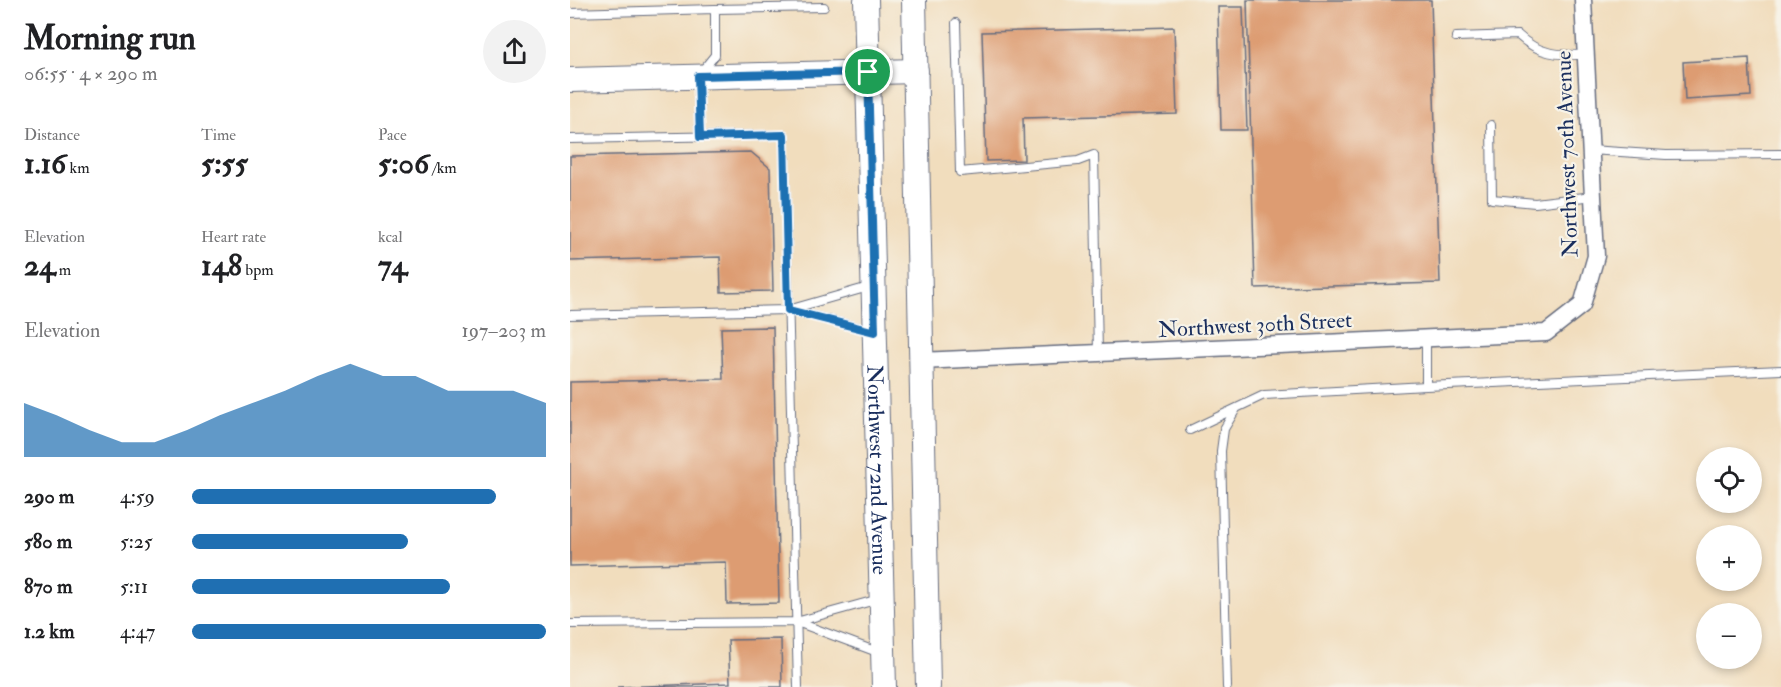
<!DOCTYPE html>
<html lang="en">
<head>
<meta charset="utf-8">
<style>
  :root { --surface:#fff; --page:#f2f2f2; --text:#202124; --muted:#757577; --accent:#1f6fb2 }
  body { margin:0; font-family:"IM FELL Double Pica",serif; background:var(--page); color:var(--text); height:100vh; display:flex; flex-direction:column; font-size:22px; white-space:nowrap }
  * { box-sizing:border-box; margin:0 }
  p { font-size:20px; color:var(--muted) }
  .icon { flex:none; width:33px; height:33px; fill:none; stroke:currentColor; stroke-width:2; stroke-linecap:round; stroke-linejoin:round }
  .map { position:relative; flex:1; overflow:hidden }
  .drawer { display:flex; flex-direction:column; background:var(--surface); width:570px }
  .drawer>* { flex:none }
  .tools { position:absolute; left:1126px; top:447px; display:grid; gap:12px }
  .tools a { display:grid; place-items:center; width:66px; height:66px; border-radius:50%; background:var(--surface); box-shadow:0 3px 9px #0003; font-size:30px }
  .pin { position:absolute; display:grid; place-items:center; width:51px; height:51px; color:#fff; margin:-26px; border:3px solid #fff; border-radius:50%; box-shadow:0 2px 6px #0007 }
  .round { display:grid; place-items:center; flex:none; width:63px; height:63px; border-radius:32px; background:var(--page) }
  .head { display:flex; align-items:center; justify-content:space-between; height:102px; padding:0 24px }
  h1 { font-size:33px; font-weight:800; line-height:45px }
  .stats { display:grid; grid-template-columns:repeat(3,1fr); gap:9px; height:102px; padding:6px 24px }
  .stats div { display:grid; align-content:center }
  .stats b { font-size:30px; font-weight:800 }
  .stats small { font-size:16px; font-weight:400 }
  .stats p { font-size:16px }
  .chart { height:168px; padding:12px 24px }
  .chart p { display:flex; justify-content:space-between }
  .chart svg { width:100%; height:108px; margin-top:6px; fill:var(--accent); opacity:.7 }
  ul { padding:0 24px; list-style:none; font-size:20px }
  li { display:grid; grid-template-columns:96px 72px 1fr; align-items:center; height:45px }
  li i { height:15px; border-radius:8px; background:var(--accent) }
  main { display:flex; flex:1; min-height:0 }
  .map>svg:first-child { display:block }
  .building { fill:#dd9c72 }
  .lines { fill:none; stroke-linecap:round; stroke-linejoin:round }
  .lane-casing { stroke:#666c7f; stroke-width:10 }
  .street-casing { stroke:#666c7f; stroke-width:19 }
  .secondary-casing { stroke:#666c7f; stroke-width:26 }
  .lane { stroke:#fff; stroke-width:8 }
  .street { stroke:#fff; stroke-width:16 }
  .secondary { stroke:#fff; stroke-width:24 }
  .route-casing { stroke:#fff; stroke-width:12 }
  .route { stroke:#1f6fb2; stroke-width:8 }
  .labels { text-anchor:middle; stroke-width:4.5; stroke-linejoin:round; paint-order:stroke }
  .street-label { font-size:22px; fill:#1b2f5e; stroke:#f7f3e8 }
</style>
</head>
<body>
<main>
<section class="drawer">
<div class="head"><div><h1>Morning run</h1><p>06:55 · 4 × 290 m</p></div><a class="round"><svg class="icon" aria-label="share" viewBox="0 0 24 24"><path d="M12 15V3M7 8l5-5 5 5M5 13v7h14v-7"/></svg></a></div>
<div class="stats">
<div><p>Distance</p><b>1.16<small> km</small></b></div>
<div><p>Time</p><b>5:55</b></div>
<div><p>Pace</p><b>5:06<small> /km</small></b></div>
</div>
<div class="stats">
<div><p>Elevation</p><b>24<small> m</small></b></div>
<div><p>Heart rate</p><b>148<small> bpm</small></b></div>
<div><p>kcal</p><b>74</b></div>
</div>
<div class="chart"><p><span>Elevation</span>197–203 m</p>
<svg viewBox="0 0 160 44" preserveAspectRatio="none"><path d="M0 44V22L10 27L20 33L30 38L40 38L50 33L60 27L70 22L80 17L90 11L100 6L110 11L120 11L130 17L140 17L150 17L160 22V44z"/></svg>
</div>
<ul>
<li><b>290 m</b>4:59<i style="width:86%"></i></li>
<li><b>580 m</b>5:25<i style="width:61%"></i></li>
<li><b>870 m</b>5:11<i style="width:73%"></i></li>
<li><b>1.2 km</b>4:47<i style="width:100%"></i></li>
</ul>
</section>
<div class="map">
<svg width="1211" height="687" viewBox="0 0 1211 687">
  <rect width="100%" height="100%" fill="#f7f3e8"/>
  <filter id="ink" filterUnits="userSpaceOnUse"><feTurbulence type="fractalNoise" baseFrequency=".0167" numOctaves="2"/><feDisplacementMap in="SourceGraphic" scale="12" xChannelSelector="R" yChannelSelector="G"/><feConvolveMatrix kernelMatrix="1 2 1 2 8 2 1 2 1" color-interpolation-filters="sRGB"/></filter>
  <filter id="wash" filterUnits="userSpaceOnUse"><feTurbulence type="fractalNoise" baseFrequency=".008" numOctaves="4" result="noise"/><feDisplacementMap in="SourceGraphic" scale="24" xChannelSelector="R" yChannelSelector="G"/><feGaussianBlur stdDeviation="1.35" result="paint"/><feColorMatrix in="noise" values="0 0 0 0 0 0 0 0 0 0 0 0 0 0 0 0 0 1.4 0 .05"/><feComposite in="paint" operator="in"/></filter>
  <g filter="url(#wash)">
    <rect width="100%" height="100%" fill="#f1ddbd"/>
    <g id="blocks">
      <path class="building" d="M 677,0 L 861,0 L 870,283 L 685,288 Z
        M 648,7 L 673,7 L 677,130 L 651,130 Z
        M 604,27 L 607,114 L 453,118 L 454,160 L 416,161 L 412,32 Z
        M 1179,58 L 1181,96 L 1115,100 L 1113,62 Z
        M 181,152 L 200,168 L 203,291 L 151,292 L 150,257 L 0,261 L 0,156 Z
        M 203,327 L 209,603 L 157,604 L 156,562 L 0,566 L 0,382 L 153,379 L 151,328 Z
        M 211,639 L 212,687 L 47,687 L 160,683 L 158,640 Z"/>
    </g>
  </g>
  <g filter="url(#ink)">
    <use href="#blocks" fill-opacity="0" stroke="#666c7f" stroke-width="1.5"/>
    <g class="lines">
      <defs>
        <path id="lane" d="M 145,9 L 254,7
          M 0,13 L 145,9 L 145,55 L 128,76 L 130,137
          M 386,23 L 390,172 L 508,161 L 524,155 L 528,353
          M 886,37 L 948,35 C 969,55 988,55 1016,55
          M 921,125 L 922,199 L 965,203 L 1023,196
          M 0,139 L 214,135 L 228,687
          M 1020,150 L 1096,155 L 1211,154
          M 219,310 L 302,331
          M 0,315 L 218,310 L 302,286
          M 856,386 L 1211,370
          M 620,430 L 694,395 L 856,386 L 856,339
          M 227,622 L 310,653
          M 0,624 L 226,622 L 309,599
          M 657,687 L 651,451 L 654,429 L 666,409"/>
        <path id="street" d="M 350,361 L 976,333 L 1012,305 L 1026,256 L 1013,0"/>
        <g id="secondary">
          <path id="s1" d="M 296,0 L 314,687"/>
          <path d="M 344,0 L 358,687"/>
          <path d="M 0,80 L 346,71"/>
        </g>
      </defs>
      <use href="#lane" class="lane-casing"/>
      <use href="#street" class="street-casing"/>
      <use href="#secondary" class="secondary-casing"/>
      <use href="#lane" class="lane"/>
      <use href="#street" class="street"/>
      <use href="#secondary" class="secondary"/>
    </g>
  </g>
  <g class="lines" filter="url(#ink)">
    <defs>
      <path id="route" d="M 298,72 L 305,332 L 218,310 L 214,135 L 130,137 L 128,76 Z"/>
    </defs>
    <use href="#route" class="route-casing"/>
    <use href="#route" class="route"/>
  </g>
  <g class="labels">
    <g class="street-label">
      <text transform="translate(996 154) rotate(-92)" y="8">Northwest 70th Avenue</text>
      <text transform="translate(685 324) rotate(-3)" y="8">Northwest 30th Street</text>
      <text dy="8" stroke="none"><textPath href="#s1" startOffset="470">Northwest 72nd Avenue</textPath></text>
    </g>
  </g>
</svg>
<div class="tools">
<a><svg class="icon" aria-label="locate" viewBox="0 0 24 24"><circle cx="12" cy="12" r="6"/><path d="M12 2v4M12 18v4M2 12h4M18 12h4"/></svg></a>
<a>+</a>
<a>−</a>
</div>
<div class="pin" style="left:298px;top:72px;background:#1e9e55"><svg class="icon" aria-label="arrive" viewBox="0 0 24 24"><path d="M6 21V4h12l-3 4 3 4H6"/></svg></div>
</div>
</main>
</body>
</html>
